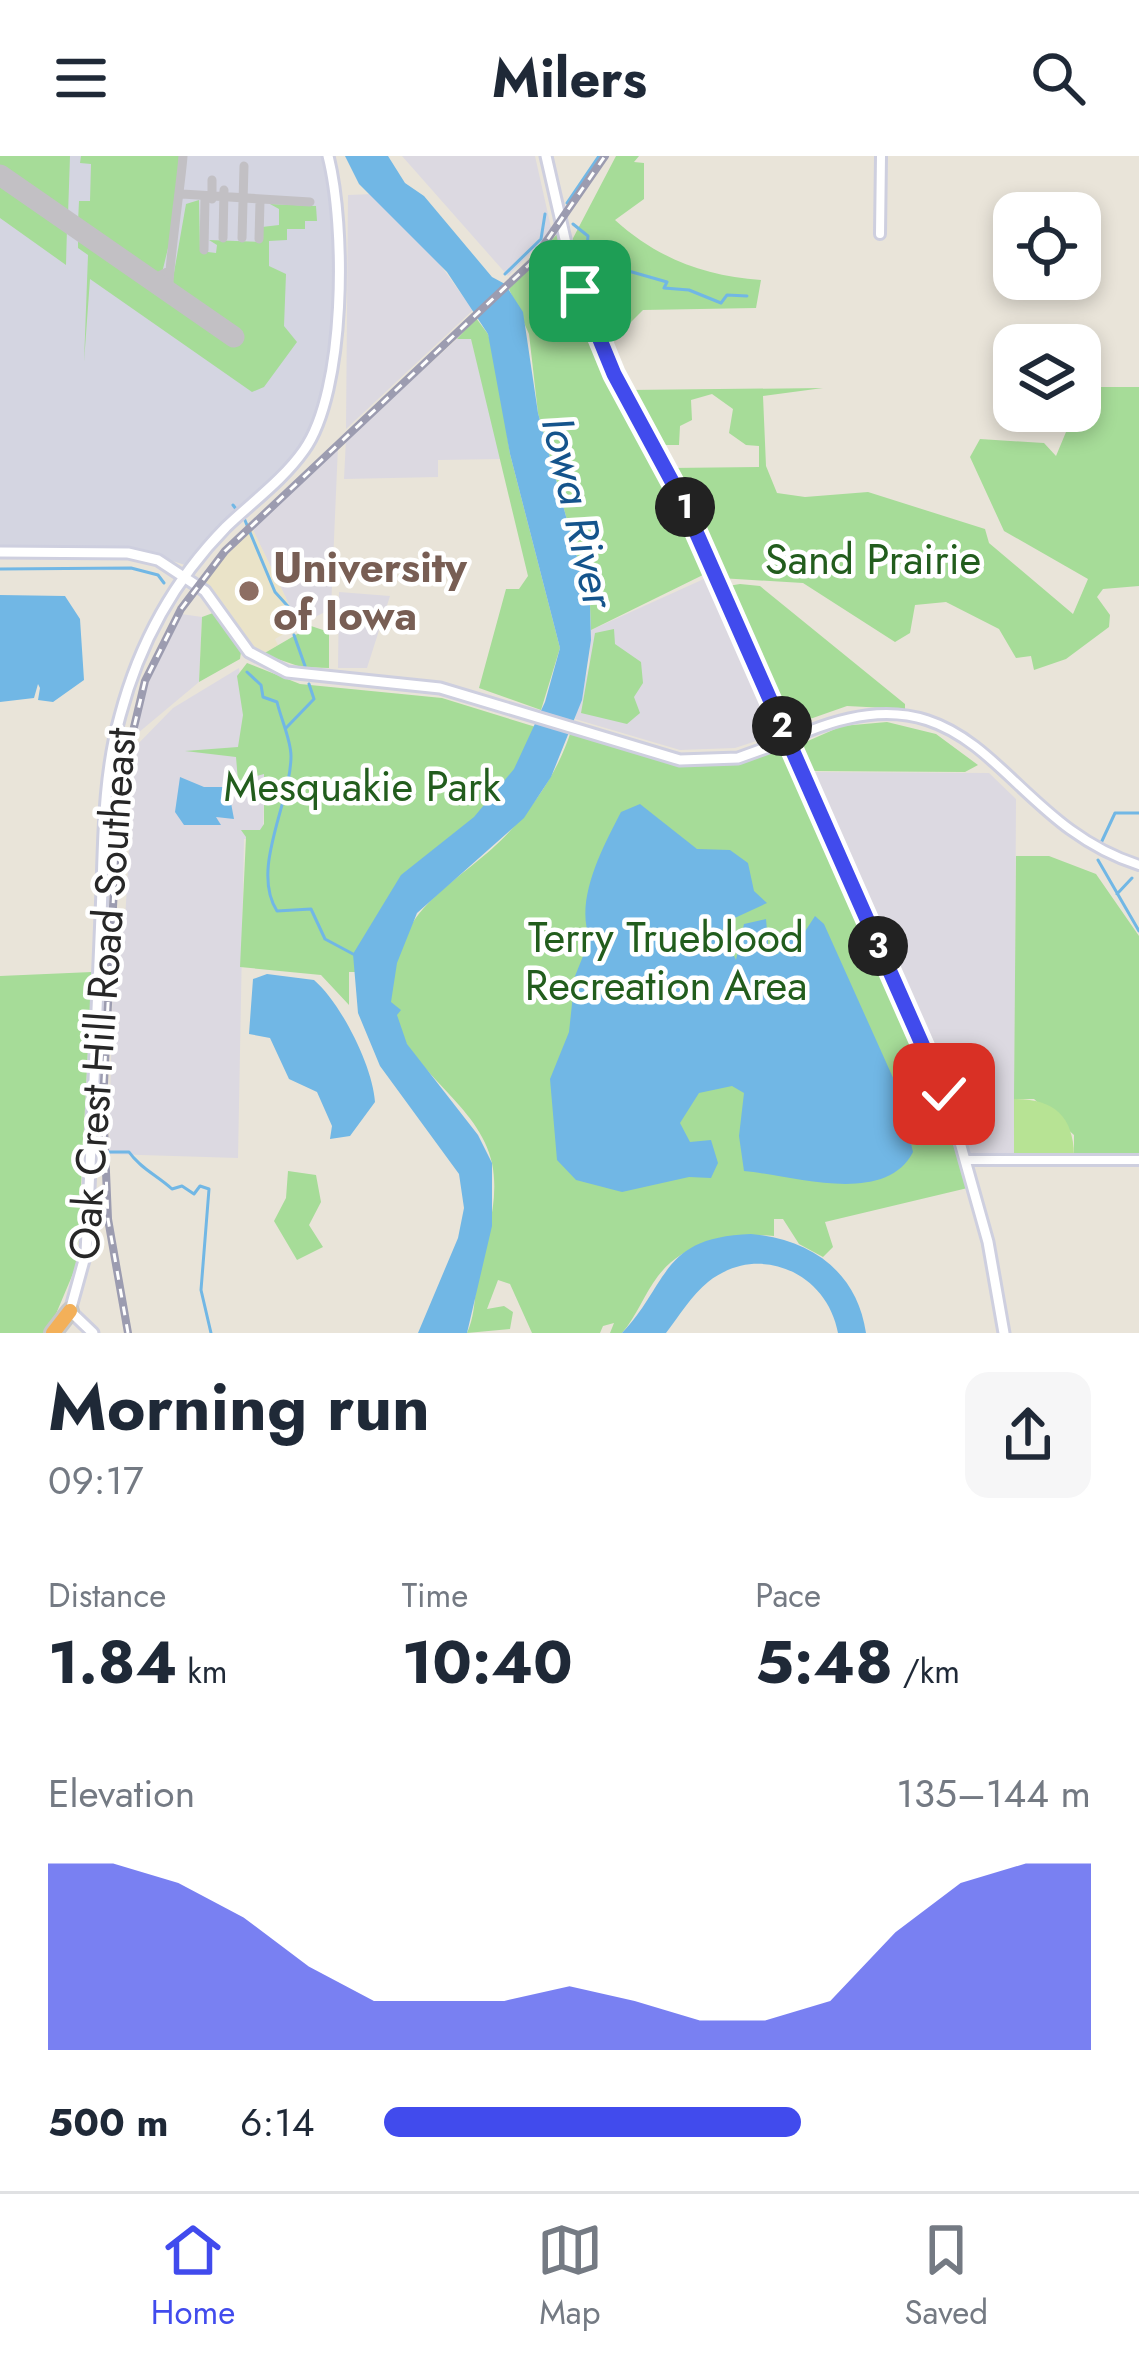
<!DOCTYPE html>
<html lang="en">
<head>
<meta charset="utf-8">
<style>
  :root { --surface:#fff; --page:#f6f6f7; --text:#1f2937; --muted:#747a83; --line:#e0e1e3; --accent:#414bed }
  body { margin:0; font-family:Jost,sans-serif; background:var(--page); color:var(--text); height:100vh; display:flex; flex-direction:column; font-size:45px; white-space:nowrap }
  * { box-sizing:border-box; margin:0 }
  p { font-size:39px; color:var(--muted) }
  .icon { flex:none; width:66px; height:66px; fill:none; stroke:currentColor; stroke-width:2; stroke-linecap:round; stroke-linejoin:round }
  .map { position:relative; height:1177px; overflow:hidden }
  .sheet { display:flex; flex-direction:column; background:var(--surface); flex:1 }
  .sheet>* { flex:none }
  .fabs { position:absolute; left:993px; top:36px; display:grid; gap:24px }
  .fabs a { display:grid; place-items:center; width:108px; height:108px; border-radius:24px; background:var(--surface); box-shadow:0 6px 18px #0003; font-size:60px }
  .pin { position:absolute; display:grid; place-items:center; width:102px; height:102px; color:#fff; margin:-51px; border-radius:24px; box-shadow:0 6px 18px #0006 }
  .km { position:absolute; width:60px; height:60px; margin:-30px; border-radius:50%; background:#222; color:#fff; font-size:33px; line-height:60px; text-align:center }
  .round { display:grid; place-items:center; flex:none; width:126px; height:126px; border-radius:24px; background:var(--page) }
  .head { display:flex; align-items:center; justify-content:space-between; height:204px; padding:0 48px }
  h1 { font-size:66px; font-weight:700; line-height:90px }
  .figures { display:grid; grid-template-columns:repeat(3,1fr); gap:18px; height:204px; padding:12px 48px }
  .figures div { display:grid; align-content:center }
  .figures b { font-size:60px; font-weight:700 }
  .figures small { font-size:33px; font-weight:400 }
  .figures p { font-size:33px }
  .chart { height:336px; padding:24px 48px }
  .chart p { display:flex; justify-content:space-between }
  .chart svg { width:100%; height:216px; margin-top:12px; fill:var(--accent); opacity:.7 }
  ul { padding:0 48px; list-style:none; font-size:39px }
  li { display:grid; grid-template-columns:192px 144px 1fr; align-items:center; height:90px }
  li i { height:30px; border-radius:15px; background:var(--accent) }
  header { display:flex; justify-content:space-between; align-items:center; height:156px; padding:0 48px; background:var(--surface); font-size:54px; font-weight:700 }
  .menu { display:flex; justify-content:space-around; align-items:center; height:168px; border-top:3px solid var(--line); background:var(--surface); font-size:33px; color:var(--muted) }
  .menu a { display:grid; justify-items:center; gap:6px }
  .menu .selected { color:var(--accent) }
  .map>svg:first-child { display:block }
  .industrial { fill:#dcd9e1 }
  .education { fill:#eae3c8 }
  .airport { fill:#d4d5e1 }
  .green { fill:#a6dc98 }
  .pitch { fill:#b7e394 }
  .water { fill:#71b7e5 }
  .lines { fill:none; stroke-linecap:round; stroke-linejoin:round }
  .stream { stroke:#71b7e5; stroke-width:3 }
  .taxiway { stroke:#c2c0c4; stroke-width:9 }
  .runway { stroke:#c2c0c4; stroke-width:21 }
  .tertiary-casing { stroke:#cecfdf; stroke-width:14 }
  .secondary-casing { stroke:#cecfdf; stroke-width:15 }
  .motorway-casing { stroke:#c7c7c7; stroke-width:20 }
  .tertiary { stroke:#fff; stroke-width:8 }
  .secondary { stroke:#fff; stroke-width:9 }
  .motorway { stroke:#f3b059; stroke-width:14 }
  .rail-casing { stroke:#9c9cb0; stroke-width:8 }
  .rail { stroke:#fff; stroke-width:3; stroke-dasharray:9; stroke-linecap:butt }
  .route-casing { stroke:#fff; stroke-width:24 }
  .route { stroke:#414bed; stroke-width:15 }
  .education-dot { fill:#8d6e63; stroke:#fff; stroke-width:4.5 }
  .labels { text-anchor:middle; stroke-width:9; stroke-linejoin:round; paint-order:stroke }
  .park-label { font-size:42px; fill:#225d1d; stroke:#fff }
  .education-label { font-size:42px; font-weight:bold; fill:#785e54; stroke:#fff; text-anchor:start }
  .street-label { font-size:42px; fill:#272727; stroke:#fff }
  .water-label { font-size:45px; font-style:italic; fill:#15548c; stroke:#fff }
</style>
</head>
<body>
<header><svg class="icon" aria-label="menu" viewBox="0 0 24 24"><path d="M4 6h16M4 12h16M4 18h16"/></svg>Milers<svg class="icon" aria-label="search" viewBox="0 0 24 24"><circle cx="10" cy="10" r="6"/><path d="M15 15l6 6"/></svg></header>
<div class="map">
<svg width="1139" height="1177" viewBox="0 0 1139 1177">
  <rect width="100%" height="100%" fill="#e9e4d9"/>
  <path class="industrial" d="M 402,0 L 535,0 L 552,76 L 508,120 Z
    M 373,38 L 436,103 L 473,154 L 346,273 L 348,39 Z
    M 471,182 L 501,303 L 438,304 L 438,321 L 344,323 L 346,284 L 457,183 Z
    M 338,290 L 331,453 L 299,469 L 252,372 Z
    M 706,422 L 775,579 L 735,592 L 680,594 L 575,563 L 589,509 L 591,474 Z
    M 339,436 L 390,440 L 367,512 L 338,512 Z
    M 181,458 L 202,461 L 199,526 L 138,577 L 131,575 L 162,490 Z
    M 239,512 L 244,561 L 265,593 L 263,682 L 244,683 L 238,1002 L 109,998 L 114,767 L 125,764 L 135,591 L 173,552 Z
    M 807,616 L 989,617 L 1016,643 L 1014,1002 L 971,1002 L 955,951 Z"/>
  <path class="education" d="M 252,372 L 299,469 L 275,483 L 278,489 L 263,498 L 245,483 L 204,424 Z"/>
  <path class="airport" d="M 0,0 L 325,0 L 333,75 L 332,182 L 315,267 L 284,312 L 185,409 L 157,400 L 0,393 Z"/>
  <path class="green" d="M 0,0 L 70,0 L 68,59 L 0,12 Z
    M 81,0 L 179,0 L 177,55 L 162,117 L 155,119 L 78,66 L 79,45 L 90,45 L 91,8 L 80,7 Z
    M 616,0 L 639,0 L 634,6 L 644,7 L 644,43 L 615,64 C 657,102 704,120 761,124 L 756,152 L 643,154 L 624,173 L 605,180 L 571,86 Z
    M 0,26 L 67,72 L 66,109 L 0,62 Z
    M 199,44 L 200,95 L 216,97 L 217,89 L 209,84 L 261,86 L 262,71 L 279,69 L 279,53 L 270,48 L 316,50 L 317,65 L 305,65 L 305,73 L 287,73 L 287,84 L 269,85 L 269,110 L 286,118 L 284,170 L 297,186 L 264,231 L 252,236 L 90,123 L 84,206 L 88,99 L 78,92 L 78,79 L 235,188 L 242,180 L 172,128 L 186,48 Z
    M 558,77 L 595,183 L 709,416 L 591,474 L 590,449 L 538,257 L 529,178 L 509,133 Z
    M 476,162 L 488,178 L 496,206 L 510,298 L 560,492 L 541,554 L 479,532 L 506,433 L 519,433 L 528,420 L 471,183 L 457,183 Z
    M 1080,231 L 1139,231 L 1139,430 L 1103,433 L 1097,441 L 1110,459 L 1109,471 L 1066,503 L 1034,514 L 1031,500 L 1016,502 L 999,473 L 946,446 L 915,449 L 910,477 L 895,486 L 803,427 L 720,422 L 670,312 L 759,311 L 759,290 L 746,289 L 729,277 L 733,253 L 712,238 L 691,244 L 692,264 L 680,270 L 679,289 L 658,289 L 628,234 L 823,232 L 763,240 L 766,310 L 777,337 L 805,341 L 868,336 L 985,373 L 989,387 L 1073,458 L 1088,423 L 1004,375 L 970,301 L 980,283 L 1044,287 L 1056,300 L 1066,276 L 1066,255 L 1080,255 Z
    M 740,428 L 760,430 L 905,548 L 905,553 L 847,550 L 790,570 L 728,430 Z
    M 213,457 L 241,496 L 240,503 L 199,526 L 202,461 Z
    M 311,470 L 329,476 L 329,512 L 301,511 L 263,498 Z
    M 614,473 L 615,488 L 641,506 L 643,527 L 634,541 L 640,557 L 627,568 L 581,557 L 595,477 Z
    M 247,507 L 300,528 L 442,542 L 539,572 L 517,614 L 360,793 L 355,816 L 349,816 L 349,849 L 321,819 L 240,811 L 246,681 L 241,674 L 260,674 L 264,668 L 264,618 L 238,625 L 236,601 L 185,595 L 238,591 L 243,559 L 237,520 Z
    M 887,566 L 936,578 L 978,609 L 965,616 L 809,615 L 801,588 L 842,570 Z
    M 571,575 L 667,601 L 725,604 L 788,584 L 947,948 L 976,1030 L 825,1066 L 833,1091 L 823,1101 L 799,1088 L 783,1063 L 774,1063 L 774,1080 C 733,1076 685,1085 658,1120 C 645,1137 636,1161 622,1177 L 610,1177 L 614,1167 L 603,1170 L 600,1177 L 532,1177 L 510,1128 L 498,1124 L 487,1153 L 504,1150 L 513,1156 L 510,1173 L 467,1177 C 474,1161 474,1149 476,1133 C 481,1091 501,1052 492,1007 C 477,936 376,903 392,819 C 407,741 463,726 510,675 C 537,646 559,613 571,575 Z
    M 1016,700 L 1049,700 L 1096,718 L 1139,780 L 1139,999 L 1074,999 L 1074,979 L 1034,943 L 1014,943 Z
    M 92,816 L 77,1108 L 48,1177 L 0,1177 L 0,820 Z
    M 288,1015 L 316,1019 L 321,1046 L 309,1069 L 323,1091 L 297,1104 L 274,1065 L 286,1042 Z"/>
  <path class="pitch" d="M 1014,943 C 1054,943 1073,960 1074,999 L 1014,1002 Z"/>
  <path class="water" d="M 345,0 L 388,0 L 405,27 L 424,40 L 492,121 L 505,128 L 523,156 L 538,257 L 590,449 L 591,484 L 582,544 L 551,621 L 524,662 L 417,757 L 397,807 L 391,846 L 401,854 L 397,859 L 407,888 L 478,979 L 492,1007 L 492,1070 L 467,1177 L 418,1177 L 458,1082 L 464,1052 L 459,1018 L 380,910 L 358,857 L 353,798 L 401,719 L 474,661 L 514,613 L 545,546 L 560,492 L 510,298 L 488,178 L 447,116 L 359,28 Z
    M 0,439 L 65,440 L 80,463 L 84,524 L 53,546 L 38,544 L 40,532 L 38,528 L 34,542 L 0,546 Z
    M 180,621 L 204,631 L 228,631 L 234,663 L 216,661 L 221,669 L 184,669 L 175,656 Z
    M 640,648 L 697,693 L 730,694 L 748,707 L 754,735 L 767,747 L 726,766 L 722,775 L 736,804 L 744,768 L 766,763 L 769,798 L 778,798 L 785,774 L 804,777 L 815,760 L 824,768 L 899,935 L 913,996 C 885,1051 791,1019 744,1015 L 739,980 L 744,937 L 732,930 L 699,937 L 680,967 L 690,986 L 711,984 L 718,1007 L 711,1022 L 689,1021 L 622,1036 L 576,1024 L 557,1004 L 550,923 L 569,876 L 575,820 L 590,783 C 574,744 603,691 621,656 Z
    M 267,818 L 314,824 C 341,847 373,911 375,946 L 350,980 L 330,983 L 332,970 L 317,936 L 289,923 L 270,882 L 249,878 L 253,823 Z
    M 751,1078 C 810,1083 857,1115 866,1177 L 838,1177 C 827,1116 758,1086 708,1126 C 692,1139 679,1160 666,1177 L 622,1177 C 669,1128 660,1081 751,1078 Z"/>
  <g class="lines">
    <path class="stream" d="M 567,47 L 599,0
      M 573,68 L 588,80 L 587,92 L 625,114 L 667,126 L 664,132 L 689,134 L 721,147 L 727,139 L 747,140
      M 505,118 L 541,83 L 545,58
      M 233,349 L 236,353
      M 244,362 L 275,436 L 294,457 L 290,473
      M 0,413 L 131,412 L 158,419 L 164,427
      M 294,479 L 305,510
      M 247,516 L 261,529 L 263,541 L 277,546 C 281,563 291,584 291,600 C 291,646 250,713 277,755 L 311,753 L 325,783 L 353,798
      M 286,572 L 314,543 L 309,528
      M 1101,687 L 1115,657 L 1139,657
      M 1098,704 L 1139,775
      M 1117,738 L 1132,722
      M 106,996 L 129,996 C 140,1012 158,1020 172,1033 L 182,1030 L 194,1038 L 200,1030 L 209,1033 L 201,1134 L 211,1177"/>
    <path class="taxiway" d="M 183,0 C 182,20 166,127 170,133 C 176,143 191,150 200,156
      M 182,38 L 310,46
      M 212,43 L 212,24
      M 223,82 L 224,34
      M 242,82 L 244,10
      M 259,83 L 260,45
      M 204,94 L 205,42
      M 124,104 L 153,123 L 167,116"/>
    <path class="runway" d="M 0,19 L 234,181"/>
    <defs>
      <path id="tertiary" d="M 880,78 L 881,0
        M 788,584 C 982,494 993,663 1139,709
        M 967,1004 L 1139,1004"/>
      <path id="secondary" d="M 546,0 L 568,96 L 595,175 L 682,344 L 954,965 L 988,1086 L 1004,1177
        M 0,396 L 128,397 L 158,404 L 205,435 L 249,496 L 287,516 L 440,532 L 680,604 L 738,602 L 788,584
        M 93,1177 L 70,1155 L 86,1097 C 92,984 96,872 101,759 C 104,693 102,624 120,560 C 139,488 174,424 226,371 C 252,346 283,324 304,294 C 346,235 346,70 328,0"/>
      <path id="motorway" d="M 53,1177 L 70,1155"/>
    </defs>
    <use href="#tertiary" class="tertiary-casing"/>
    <use href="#secondary" class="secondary-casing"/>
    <use href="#motorway" class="motorway-casing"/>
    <use href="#tertiary" class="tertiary"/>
    <use href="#secondary" class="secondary"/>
    <use href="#motorway" class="motorway"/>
    <defs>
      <path id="rail" d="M 128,1177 L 108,1063 L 103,946 L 119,634 L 145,525 L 181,453 L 225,395 L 532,106 L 605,0"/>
    </defs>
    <use href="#rail" class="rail-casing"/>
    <use href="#rail" class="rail"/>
  </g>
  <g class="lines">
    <defs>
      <path id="route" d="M 580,135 L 614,218 L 682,344 L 944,938"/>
    </defs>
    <use href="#route" class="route-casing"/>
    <use href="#route" class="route"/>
  </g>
  <circle class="education-dot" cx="249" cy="435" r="12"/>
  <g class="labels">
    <g class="park-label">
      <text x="873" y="418">Sand Prairie</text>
      <text x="362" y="645">Mesquakie Park</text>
      <text x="666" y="796">Terry Trueblood<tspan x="666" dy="48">Recreation Area</tspan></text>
    </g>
    <g class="education-label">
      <text x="273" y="426">University<tspan x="273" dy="48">of Iowa</tspan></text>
    </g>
    <g class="street-label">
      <text transform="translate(102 838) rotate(-86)" y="15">Oak Crest Hill Road Southeast</text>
    </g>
    <g class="water-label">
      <text transform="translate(579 356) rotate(77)" y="16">Iowa River</text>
    </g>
  </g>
</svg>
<div class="fabs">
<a><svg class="icon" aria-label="locate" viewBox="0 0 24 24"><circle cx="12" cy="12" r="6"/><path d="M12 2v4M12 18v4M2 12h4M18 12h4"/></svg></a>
<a><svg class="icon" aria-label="layers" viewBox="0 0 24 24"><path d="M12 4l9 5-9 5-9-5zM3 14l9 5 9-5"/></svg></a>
</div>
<div class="pin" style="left:580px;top:135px;background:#1e9e55"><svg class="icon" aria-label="arrive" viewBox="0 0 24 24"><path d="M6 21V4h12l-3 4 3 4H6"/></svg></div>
<div class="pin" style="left:944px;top:938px;background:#d93025"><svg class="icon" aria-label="check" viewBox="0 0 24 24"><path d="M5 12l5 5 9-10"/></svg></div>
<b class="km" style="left:685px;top:351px">1</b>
<b class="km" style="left:782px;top:570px">2</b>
<b class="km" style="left:878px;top:790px">3</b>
</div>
<section class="sheet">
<div class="head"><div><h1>Morning run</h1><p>09:17</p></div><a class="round"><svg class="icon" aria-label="share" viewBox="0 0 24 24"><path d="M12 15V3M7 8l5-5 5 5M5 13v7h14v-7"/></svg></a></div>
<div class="figures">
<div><p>Distance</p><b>1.84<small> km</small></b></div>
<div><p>Time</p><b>10:40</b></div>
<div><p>Pace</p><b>5:48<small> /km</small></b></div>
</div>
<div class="chart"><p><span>Elevation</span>135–144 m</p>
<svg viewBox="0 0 160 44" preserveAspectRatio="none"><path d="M0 44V6L10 6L20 10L30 17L40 27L50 34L60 34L70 34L80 31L90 34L100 38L110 38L120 34L130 20L140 10L150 6L160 6V44z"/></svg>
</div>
<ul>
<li><b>500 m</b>6:14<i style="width:59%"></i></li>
</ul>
</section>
<nav class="menu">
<a class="selected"><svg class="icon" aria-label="home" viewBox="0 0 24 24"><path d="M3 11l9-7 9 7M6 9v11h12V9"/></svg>Home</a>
<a><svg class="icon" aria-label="map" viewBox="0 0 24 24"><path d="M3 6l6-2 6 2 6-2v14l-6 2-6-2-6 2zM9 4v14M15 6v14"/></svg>Map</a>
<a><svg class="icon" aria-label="saved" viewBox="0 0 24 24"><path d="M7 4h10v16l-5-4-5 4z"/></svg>Saved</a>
</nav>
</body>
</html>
